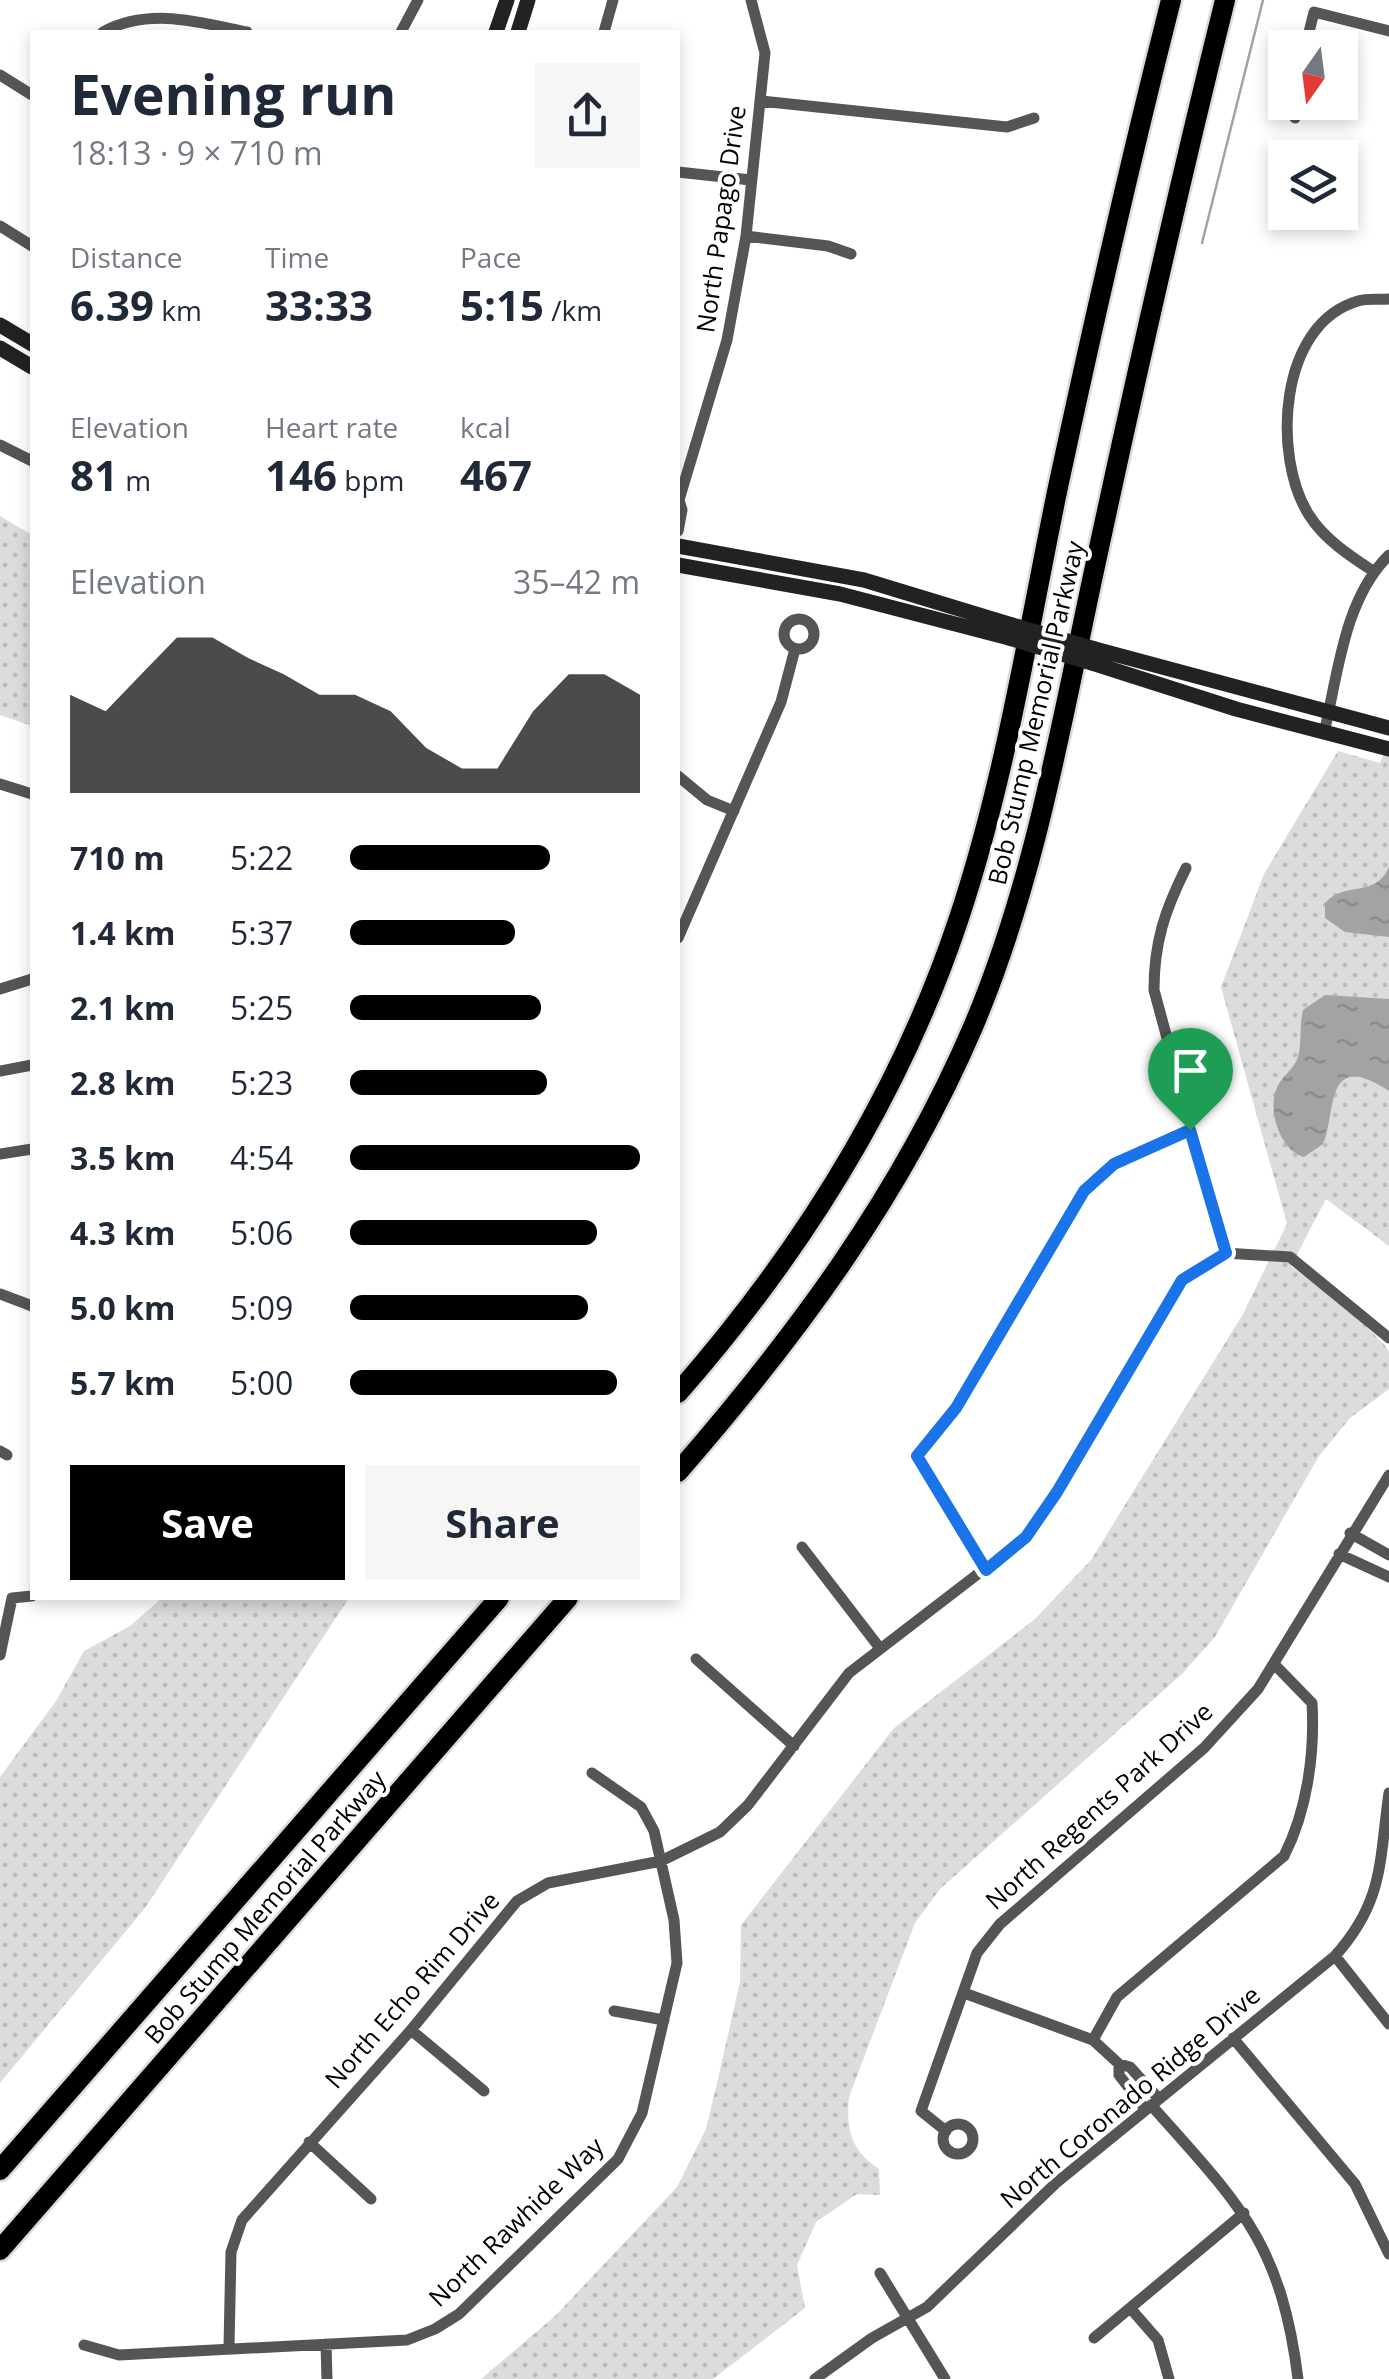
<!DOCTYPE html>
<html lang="en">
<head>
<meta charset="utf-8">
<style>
  :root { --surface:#fff; --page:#f6f6f7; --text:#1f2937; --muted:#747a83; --accent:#000 }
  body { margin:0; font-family:"Open Sans",sans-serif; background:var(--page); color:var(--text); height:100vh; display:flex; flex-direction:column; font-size:38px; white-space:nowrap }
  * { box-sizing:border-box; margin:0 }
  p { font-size:32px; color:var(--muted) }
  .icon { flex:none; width:55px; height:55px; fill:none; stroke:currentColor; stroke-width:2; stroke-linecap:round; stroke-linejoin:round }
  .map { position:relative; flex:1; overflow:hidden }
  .drawer { position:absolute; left:30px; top:30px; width:650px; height:1570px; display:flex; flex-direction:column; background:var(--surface); border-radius:0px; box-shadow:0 5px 15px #0003 }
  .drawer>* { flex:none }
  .needle { width:65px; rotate:194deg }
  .tools { position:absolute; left:1268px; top:30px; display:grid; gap:20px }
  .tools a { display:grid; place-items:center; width:90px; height:90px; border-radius:0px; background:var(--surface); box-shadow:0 5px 15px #0003; font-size:50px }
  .pin { position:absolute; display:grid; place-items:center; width:85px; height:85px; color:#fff; margin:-102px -42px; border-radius:50% 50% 50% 0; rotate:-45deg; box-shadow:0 0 10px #0007 }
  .pin .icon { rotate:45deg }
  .round { display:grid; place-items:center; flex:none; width:105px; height:105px; border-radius:0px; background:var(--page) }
  .head { display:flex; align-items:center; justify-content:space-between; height:170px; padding:0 40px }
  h1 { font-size:55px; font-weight:700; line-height:75px }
  .metrics { display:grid; grid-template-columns:repeat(3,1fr); gap:15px; height:170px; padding:10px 40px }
  .metrics div { display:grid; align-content:center }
  .metrics b { font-size:42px; font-weight:700 }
  .metrics small { font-size:28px; font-weight:400 }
  .metrics p { font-size:28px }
  .chart { height:280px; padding:20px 40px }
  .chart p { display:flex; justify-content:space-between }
  .chart svg { width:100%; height:180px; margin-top:10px; fill:var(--accent); opacity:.7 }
  .action { display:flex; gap:20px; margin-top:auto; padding:20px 40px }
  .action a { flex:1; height:115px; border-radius:0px; background:var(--accent); color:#fff; font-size:40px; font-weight:700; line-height:115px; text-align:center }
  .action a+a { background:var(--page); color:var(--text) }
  ul { padding:0 40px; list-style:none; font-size:32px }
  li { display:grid; grid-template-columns:160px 120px 1fr; align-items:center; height:75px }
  li i { height:25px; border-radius:12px; background:var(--accent) }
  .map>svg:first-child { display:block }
  .green { fill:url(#green-dots) }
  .water { fill:url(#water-ripples) }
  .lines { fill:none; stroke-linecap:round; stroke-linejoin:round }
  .stream { stroke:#a3a3a3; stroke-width:2.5 }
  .highway-casing { stroke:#dbdbdb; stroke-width:25 }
  .street { stroke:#555; stroke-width:11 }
  .secondary { stroke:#222; stroke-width:15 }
  .highway { stroke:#000; stroke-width:20 }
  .secondary-bridge { stroke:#222; stroke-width:15 }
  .route-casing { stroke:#fff; stroke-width:20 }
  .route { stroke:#1a73e8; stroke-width:12 }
  .labels { text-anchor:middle; stroke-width:8; stroke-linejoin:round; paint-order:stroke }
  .street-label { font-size:25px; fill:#000; stroke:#fff }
</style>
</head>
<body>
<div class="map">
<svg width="1389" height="2379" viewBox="0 0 1389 2379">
  <defs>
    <pattern id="green-dots" width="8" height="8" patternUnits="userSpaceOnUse" patternTransform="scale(2.5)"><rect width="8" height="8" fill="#dcdcdc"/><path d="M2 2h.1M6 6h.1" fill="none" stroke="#bbb" stroke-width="1.8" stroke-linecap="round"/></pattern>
    <pattern id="water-ripples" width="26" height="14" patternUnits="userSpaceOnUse" patternTransform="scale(2.5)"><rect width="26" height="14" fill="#a3a3a3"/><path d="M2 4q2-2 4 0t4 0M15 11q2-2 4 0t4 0" fill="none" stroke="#8b8b8b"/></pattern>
  </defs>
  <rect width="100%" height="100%" fill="#fff"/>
  <path class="green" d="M 0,516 L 32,535 L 32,726 L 0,715 Z
    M 1389,739 L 1389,1246 L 1326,1199 L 1291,1266 L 1346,1307 L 1384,1344 L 1389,1351 L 1389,1389 L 1350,1418 L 1319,1456 L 1215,1637 L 1182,1674 L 940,1889 L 915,1923 L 849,2097 C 846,2129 851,2151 879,2169 L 880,2195 L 857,2194 L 816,2222 L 797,2265 L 805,2308 L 713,2379 L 481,2379 L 555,2316 L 677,2187 L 706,2129 L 720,2070 L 740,1982 L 741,1925 L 894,1728 L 1035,1619 L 1091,1560 L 1243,1314 L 1287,1224 L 1221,987 L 1264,874 L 1338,751 L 1380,763 Z
    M 162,1598 L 349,1598 L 145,1908 L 0,2083 L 0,1777 L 56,1701 L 84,1651 L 130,1626 Z"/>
  <path class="water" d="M 1389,867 L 1389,937 L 1345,932 L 1325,918 L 1325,903 C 1345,880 1375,899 1389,867 Z
    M 1325,995 L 1389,999 L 1389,1091 C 1323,1047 1337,1114 1323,1144 L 1304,1157 C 1280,1150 1268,1112 1276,1090 C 1280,1077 1294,1070 1298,1057 C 1302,1043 1299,1026 1303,1010 Z"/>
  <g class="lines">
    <path class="stream" d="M 1202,243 L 1263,0"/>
    <defs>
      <path id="highway" d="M 678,1393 C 799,1255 899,1097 958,921 C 1005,781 1028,632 1058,487 C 1093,324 1130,162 1171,0
        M 678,1472 C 797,1335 901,1195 973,1027 C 1035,881 1061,724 1094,571 C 1135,380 1178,190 1225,0
        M 0,2170 L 499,1598
        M 0,2250 L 568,1598"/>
    </defs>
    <use href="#highway" class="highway-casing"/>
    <path class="street" d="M 103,32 C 149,7 199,22 247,32
      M 401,32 L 418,0
      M 604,32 L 613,0
      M 1305,48 L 1314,12 L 1389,31
      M 0,75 L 32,95
      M 761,101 L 1007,127 L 1034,118
      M 1293,102 L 1295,118
      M 678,172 L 751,180
      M 0,226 L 32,246
      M 746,236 L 828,246 L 851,254
      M 0,445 L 32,461
      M 678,531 L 682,510 L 679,500 L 727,340 L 746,236 L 765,53 L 751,0
      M 1373,571 C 1350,556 1324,539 1309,515 C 1272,457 1278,324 1358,301 C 1367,298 1380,300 1389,299
      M784 634a15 15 0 1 1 30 0a15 15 0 1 1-30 0Z
      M 1324,733 C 1338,674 1344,599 1389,555
      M 678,776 L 707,800 L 734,811
      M 0,784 L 32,794
      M 1186,868 C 1165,910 1154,942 1154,990 L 1225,1253
      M 678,938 L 781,702 L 795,649
      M 0,989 L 32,979
      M 0,1071 L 32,1065
      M 0,1154 L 32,1149
      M 0,1294 L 32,1306
      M 0,1451 L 7,1455
      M 1350,1533 L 1389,1555
      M 802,1547 L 879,1647
      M 1339,1554 L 1389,1577
      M 986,1570 L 917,1457 L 957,1408 L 1084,1191 L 1114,1164 L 1189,1130
      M 0,1655 L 12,1598 L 32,1596
      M 696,1659 L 794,1746
      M 1335,1956 L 1389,2024
      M 964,1993 L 1093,2040 L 1119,2064
      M 614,2011 L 664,2020
      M 411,2030 L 484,2091
      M 1233,2038 L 1355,2184 L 1389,2254
      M 1093,2040 L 1117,1997 L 1284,1856 C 1307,1811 1315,1754 1312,1703 L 1275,1665
      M 1151,2105 C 1239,2204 1281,2242 1298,2379
      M 1146,2110 L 1119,2075 L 1119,2064 L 1130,2067 L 1159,2099
      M943 2139a15 15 0 1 1 30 0a15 15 0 1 1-30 0Z
      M 946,2131 L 921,2111 L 977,1953 L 1000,1924 L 1204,1748 L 1258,1689 L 1389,1475
      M 309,2142 L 371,2199
      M 880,2273 L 945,2379
      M 1131,2309 L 1158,2340 L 1169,2379
      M 1094,2338 L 1244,2213
      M 326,2344 L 327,2379
      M 84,2345 L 119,2355 L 407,2340 L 435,2329 L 459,2314 L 618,2159 L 642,2113 L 677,1963 L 674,1920 L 654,1831 L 641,1807 L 592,1773
      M 229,2346 L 231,2252 L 242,2220 L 411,2030 L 517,1901 L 548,1883 L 661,1861 L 720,1832 L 748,1805 L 849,1673 L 1026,1537 L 1182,1279 L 1193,1269 L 1225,1253 L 1290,1257 L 1389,1338
      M 815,2379 L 872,2338 L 927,2307 L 1056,2183 L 1335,1956 C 1384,1901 1379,1863 1389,1793"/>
    <path class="secondary" d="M 496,32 L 507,0
      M 518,32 L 528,0
      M 0,325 L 32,344
      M 0,348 L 32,367
      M 678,546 L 864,580 L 1012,625
      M 678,565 L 840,594 L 1009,638
      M 1095,649 L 1389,728
      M 1092,663 L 1236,709 L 1389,749"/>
    <use href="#highway" class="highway"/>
    <path class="secondary-bridge" d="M 1012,625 L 1095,649
      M 1009,638 L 1092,663"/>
  </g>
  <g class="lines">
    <defs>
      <path id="route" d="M 1190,1130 L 1226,1253 L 1182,1280 L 1057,1492 L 1026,1537 L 986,1570 L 917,1456 L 956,1408 L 1084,1191 L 1114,1164 Z"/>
    </defs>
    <use href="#route" class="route-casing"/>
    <use href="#route" class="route"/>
  </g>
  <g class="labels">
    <g class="street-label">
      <text transform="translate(721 219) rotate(-82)" y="9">North Papago Drive</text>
      <text transform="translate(1036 713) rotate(-77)" y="9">Bob Stump Memorial Parkway</text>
      <text transform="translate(1099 1806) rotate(-42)" y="9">North Regents Park Drive</text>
      <text transform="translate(265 1907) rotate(-49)" y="9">Bob Stump Memorial Parkway</text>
      <text transform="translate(412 1990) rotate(-49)" y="9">North Echo Rim Drive</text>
      <text transform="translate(1130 2097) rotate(-40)" y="9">North Coronado Ridge Drive</text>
      <text transform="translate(516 2222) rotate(-44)" y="9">North Rawhide Way</text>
    </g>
  </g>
</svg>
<div class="tools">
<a><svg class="needle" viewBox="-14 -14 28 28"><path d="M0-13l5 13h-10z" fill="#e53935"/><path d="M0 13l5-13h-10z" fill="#747a83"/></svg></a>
<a><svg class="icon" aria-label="layers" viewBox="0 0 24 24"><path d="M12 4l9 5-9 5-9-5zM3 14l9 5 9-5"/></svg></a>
</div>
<div class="pin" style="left:1190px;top:1130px;background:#1e9e55"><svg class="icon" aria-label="arrive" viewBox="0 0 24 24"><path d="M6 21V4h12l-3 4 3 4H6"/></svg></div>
<section class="drawer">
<div class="head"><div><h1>Evening run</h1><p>18:13 · 9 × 710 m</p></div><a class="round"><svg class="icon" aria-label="share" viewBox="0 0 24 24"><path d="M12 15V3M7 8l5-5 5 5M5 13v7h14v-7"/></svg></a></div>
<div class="metrics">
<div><p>Distance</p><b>6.39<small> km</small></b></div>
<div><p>Time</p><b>33:33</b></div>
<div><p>Pace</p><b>5:15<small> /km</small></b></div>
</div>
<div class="metrics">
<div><p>Elevation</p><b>81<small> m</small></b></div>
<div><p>Heart rate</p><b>146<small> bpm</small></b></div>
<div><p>kcal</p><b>467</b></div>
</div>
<div class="chart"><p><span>Elevation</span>35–42 m</p>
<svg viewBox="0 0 160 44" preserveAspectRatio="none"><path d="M0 44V20L10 24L20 15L30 6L40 6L50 11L60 15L70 20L80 20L90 24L100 33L110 38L120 38L130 24L140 15L150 15L160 20V44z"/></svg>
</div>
<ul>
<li><b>710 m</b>5:22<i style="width:69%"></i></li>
<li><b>1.4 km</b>5:37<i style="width:57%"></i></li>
<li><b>2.1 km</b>5:25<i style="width:66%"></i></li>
<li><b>2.8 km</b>5:23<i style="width:68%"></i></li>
<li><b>3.5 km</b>4:54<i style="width:100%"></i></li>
<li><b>4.3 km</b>5:06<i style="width:85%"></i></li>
<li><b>5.0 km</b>5:09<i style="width:82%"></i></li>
<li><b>5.7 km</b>5:00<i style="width:92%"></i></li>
</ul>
<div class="action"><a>Save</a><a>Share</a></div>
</section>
</div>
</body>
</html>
